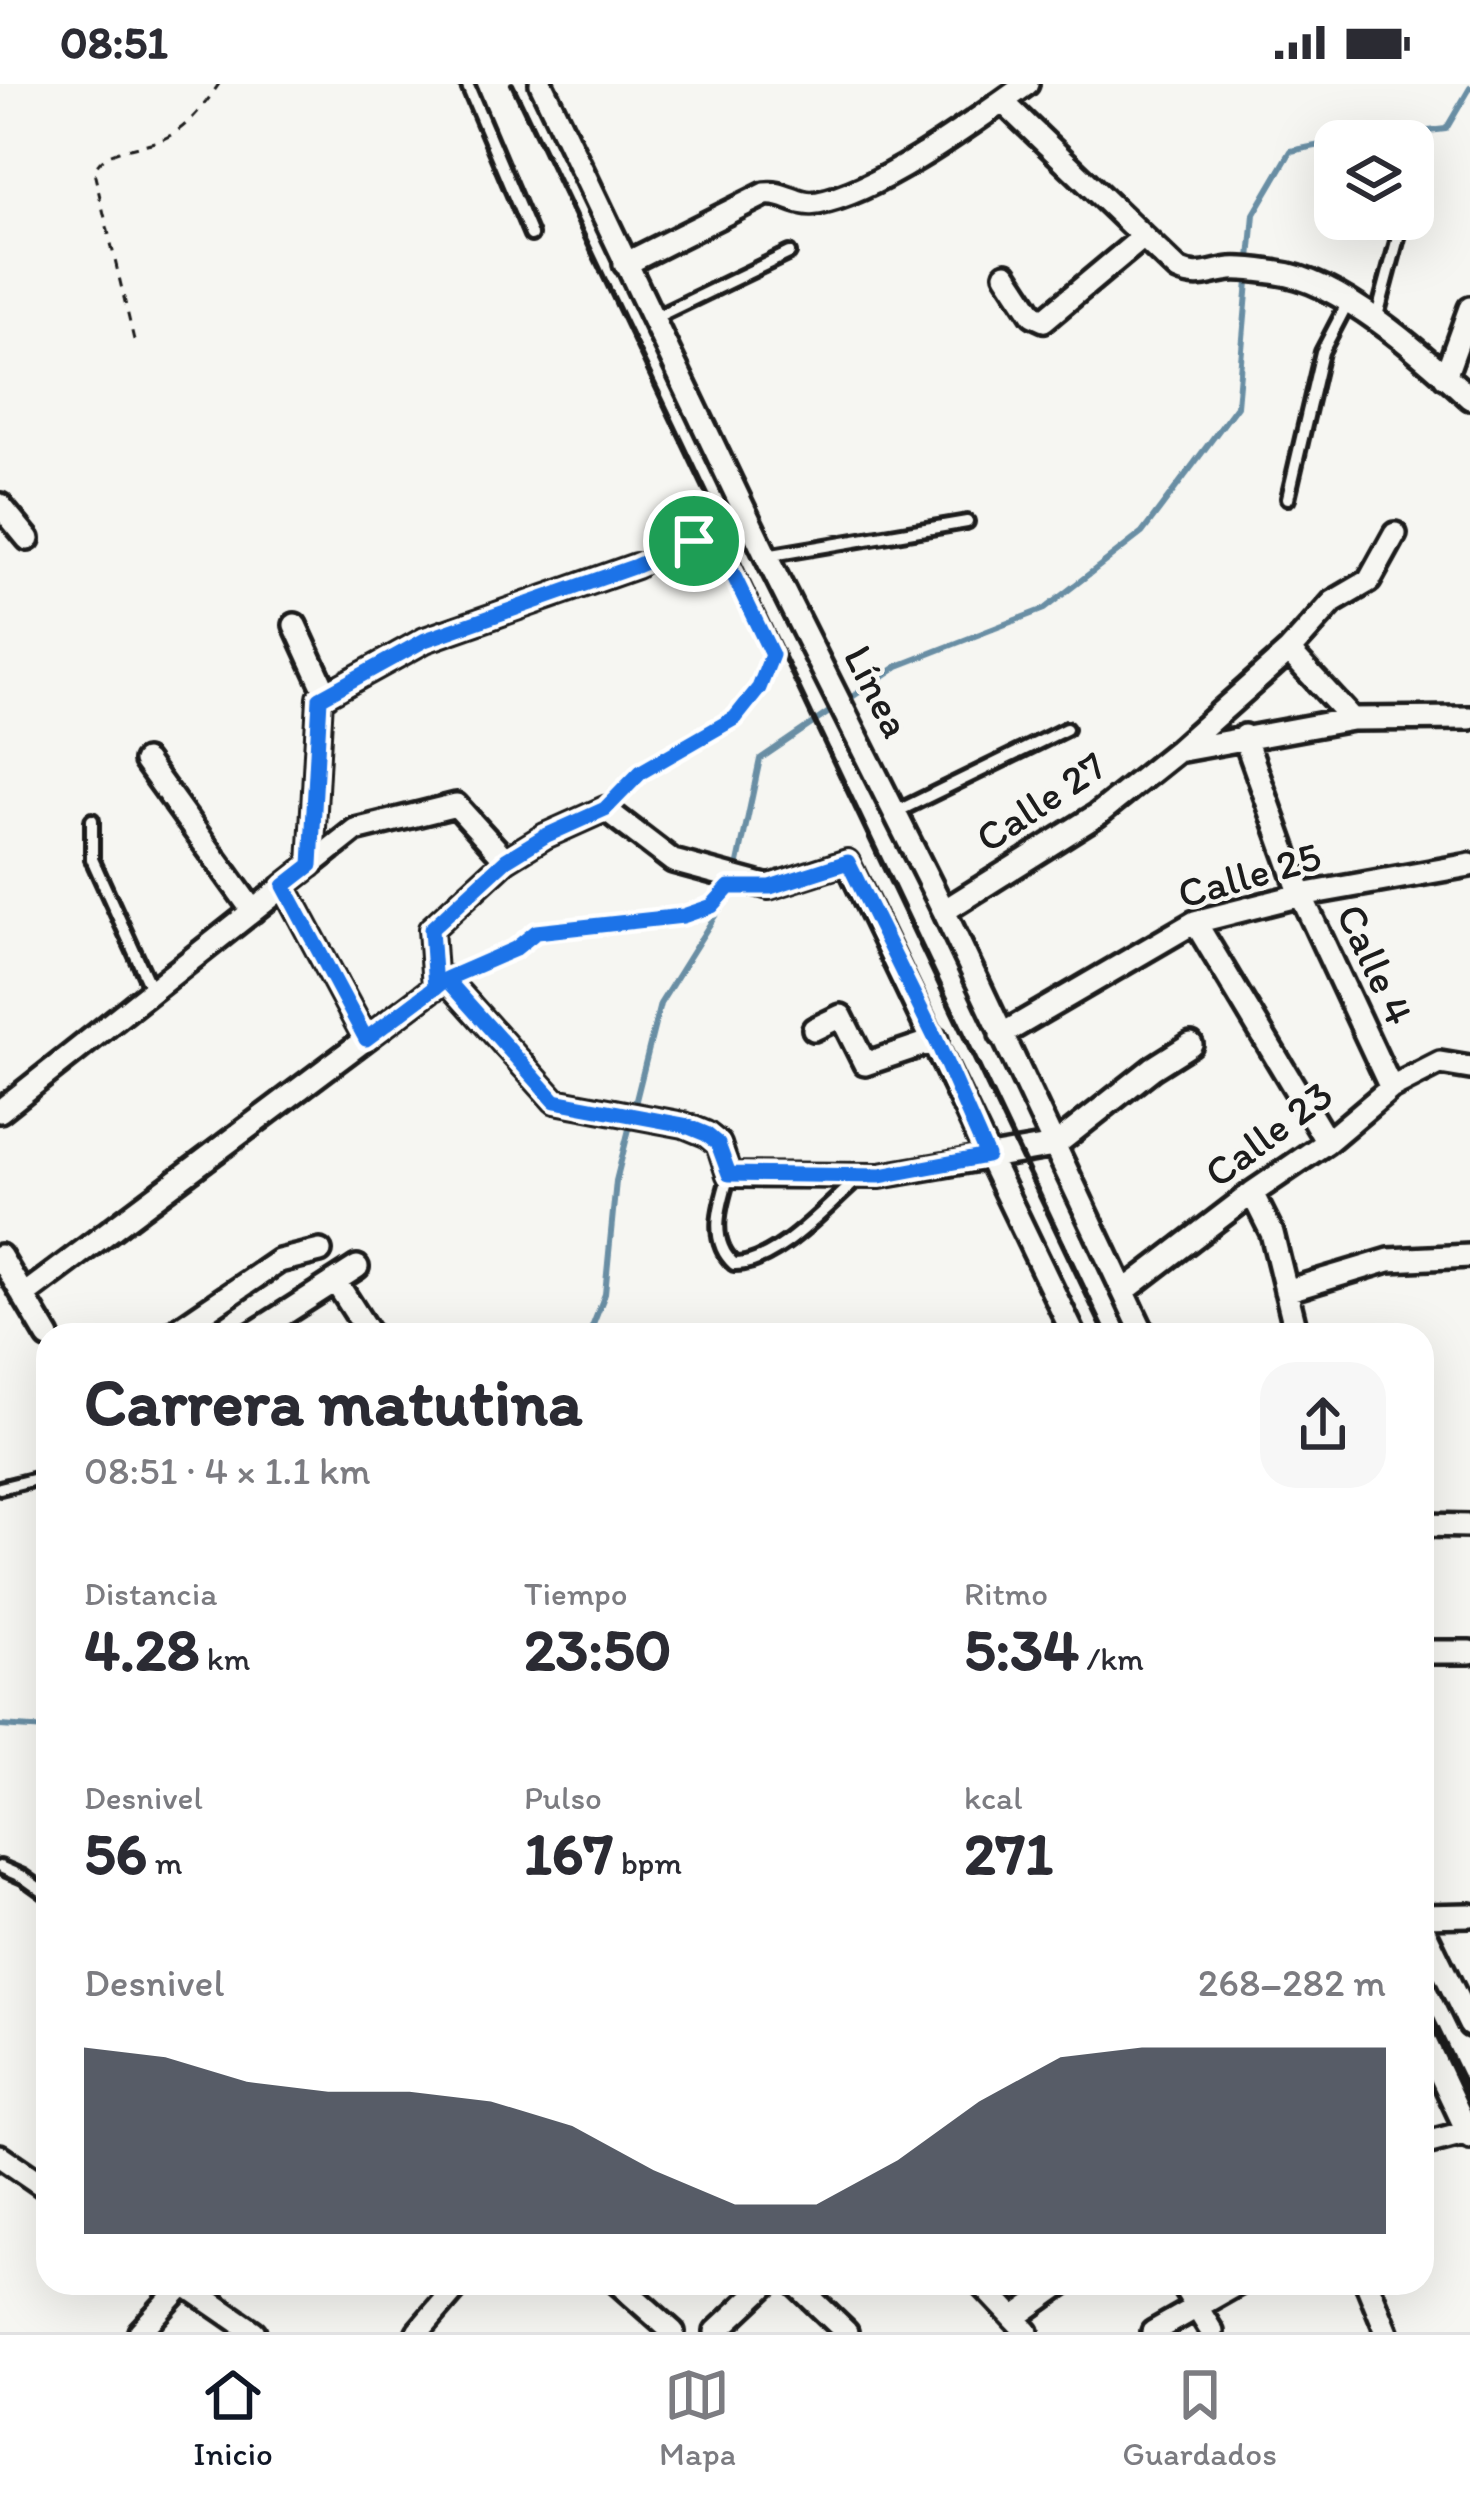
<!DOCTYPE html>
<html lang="es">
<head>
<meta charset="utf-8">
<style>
  :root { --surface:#fff; --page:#f7f7f7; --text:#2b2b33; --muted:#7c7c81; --line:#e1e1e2; --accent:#111827 }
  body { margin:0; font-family:Itim,sans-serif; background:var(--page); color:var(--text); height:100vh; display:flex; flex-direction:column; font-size:45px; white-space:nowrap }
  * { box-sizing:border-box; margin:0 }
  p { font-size:39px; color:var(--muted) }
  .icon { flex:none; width:66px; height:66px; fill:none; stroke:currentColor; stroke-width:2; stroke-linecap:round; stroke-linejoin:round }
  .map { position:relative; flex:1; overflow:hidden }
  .side { position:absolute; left:36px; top:1239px; width:1398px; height:972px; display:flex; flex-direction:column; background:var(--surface); border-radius:36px; box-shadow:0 12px 48px #0002 }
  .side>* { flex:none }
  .controls { position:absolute; left:1314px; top:36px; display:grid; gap:24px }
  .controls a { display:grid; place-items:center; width:120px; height:120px; border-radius:24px; background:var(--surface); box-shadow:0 12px 48px #0002; font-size:60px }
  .pin { position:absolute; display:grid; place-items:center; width:102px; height:102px; color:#fff; margin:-51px; border:6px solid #fff; border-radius:50%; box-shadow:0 3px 12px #0007 }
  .round { display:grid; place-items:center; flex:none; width:126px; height:126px; border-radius:36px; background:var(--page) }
  .headline { display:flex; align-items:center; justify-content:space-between; height:204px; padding:0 48px }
  h1 { font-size:66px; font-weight:700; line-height:90px }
  .metrics { display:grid; grid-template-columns:repeat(3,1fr); gap:18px; height:204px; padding:12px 48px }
  .metrics div { display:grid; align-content:center }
  .metrics b { font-size:60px; font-weight:700 }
  .metrics small { font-size:33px; font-weight:400 }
  .metrics p { font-size:33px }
  .chart { height:336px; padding:24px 48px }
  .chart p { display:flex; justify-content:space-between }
  .chart svg { width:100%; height:216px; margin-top:12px; fill:var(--accent); opacity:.7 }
  .status { display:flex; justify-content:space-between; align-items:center; height:84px; padding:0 60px; background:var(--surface); direction:ltr }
  .status svg { height:33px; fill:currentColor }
  .tabs { display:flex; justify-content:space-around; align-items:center; height:168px; border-top:3px solid var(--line); background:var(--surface); font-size:33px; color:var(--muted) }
  .tabs a { display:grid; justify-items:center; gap:6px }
  .tabs .on { color:var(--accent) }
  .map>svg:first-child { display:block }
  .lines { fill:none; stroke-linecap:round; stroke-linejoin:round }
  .stream { stroke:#698ea4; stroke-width:6 }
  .service-casing { stroke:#1c1c1c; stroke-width:20 }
  .minor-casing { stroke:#1c1c1c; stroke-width:30 }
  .path { stroke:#1c1c1c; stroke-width:3; stroke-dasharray:9 9; stroke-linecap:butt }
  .service { stroke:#f6f6f2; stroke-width:10 }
  .minor { stroke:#f6f6f2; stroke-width:21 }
  .rail { stroke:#1c1c1c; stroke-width:6 }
  .route-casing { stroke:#fff; stroke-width:24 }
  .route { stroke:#1a73e8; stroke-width:15 }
  .labels { text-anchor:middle; stroke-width:9; stroke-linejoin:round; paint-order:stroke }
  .street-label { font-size:42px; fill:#1c1c1c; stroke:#f6f6f2 }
</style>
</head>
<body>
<div class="status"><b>08:51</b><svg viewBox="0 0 49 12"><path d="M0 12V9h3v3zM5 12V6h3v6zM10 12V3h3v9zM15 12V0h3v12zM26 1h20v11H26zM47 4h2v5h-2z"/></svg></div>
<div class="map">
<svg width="1470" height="2248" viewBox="0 0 1470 2248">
  <rect width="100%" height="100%" fill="#f6f6f2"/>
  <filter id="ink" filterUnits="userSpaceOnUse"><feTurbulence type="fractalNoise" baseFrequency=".00833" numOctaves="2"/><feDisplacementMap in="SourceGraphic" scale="24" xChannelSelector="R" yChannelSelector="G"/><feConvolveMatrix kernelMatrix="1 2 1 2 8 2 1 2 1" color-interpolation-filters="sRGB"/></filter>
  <g filter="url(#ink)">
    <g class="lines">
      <path class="stream" d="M 1341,57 L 1446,45 L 1470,4
        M 846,617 L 898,582 L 1044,525 L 1142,449 L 1237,322 L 1254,130 L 1291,67 L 1335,58
        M 634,1024 L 660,920 L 733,803 L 760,675 L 835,624
        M 589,1251 L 605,1210 L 616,1097 L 631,1037
        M 0,1642 L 48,1645"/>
      <defs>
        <path id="service" d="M 467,0 L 531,151
          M 652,235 L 789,169
          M 1376,236 L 1400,146
          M 1288,414 L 1322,268 L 1347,220
          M 766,472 L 967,438
          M 896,728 L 1066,645
          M 92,736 L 92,775 L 152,907
          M 729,1091 C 720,1120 708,1157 734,1180 C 775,1181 826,1123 857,1096
          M 0,1404 L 48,1392
          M 0,1783 L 23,1793 L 48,1811"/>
        <path id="minor" d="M 541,0 L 766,472 L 944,827 L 1144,1251
          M 1003,18 L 1178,186 C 1199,196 1210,187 1231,185 C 1246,184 1263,187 1278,189 C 1340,196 1424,272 1470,314
          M 625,180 L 765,110 C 785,107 797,123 818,119 C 879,108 975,37 1027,0
          M 1006,190 L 1033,231 L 1044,236 L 1142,154
          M 1445,293 L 1470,224
          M 0,421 L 28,455
          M 295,541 L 327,611
          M 1289,567 L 1352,635
          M 1244,652 L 1301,811 L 1391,1004
          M 1178,666 L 1289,567 L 1333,518 L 1369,497 L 1395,450
          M 145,677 L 253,827
          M 311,781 L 320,614 L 425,556 L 636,482
          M 284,802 L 366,955
          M 944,827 L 1097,731 L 1177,667 L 1352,635 L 1470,634
          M 1195,838 L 1327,1058
          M 435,904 L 431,845 L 506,776 L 545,752 L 605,725 L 673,777 L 769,803 L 847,778 L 1074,1251
          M 814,945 L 841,932 L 865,980 L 936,956
          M 1001,951 L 1195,838 L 1301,811 L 1470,781
          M 0,1027 L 355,746 L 456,721 L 506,776
          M 1252,1109 L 1272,1149 L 1297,1251
          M 0,1172 L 48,1253
          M 336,1198 L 370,1251
          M 1124,1207 L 1252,1109 L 1327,1058 L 1391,1004 L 1440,979 L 1470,984
          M 1286,1207 L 1389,1176 L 1470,1172
          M 23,1212 L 446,895 L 555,1017 L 684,1041 L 706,1050 L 719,1060 L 729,1091 L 880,1092 L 1054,1062 L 1153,984 L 1191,960
          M 170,1251 L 279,1177 L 320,1167
          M 251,1251 L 357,1183
          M 1422,1441 L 1470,1442
          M 1422,1568 L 1470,1568
          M 1422,1832 L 1470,1831
          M 1422,1842 L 1470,1941
          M 1422,1951 L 1470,2053
          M 1422,2060 L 1468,2048
          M 0,2072 L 48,2105
          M 183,2199 L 254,2248
          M 618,2199 L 673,2248
          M 795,2199 L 846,2248
          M 981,2199 L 1027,2248
          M 1182,2199 L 1212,2248
          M 1367,2199 L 1387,2248
          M 1014,2234 L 1063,2199
          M 140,2248 L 184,2200
          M 418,2248 L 460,2199
          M 716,2248 L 768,2199
          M 1153,2248 L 1239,2199"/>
      </defs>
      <use href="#service" class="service-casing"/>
      <use href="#minor" class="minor-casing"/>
      <path class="path" d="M 134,256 L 94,88 C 104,60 147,66 171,51 C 191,39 206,19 219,0
        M 619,711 C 678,649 737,662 772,571 L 717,457 L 694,457 L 656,473
        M 464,887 L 515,865 L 535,848 L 683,832 L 712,822 L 724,809"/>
      <use href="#service" class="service"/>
      <use href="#minor" class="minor"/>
      <path class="rail" d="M 512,0 L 1106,1251
        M 1422,1913 L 1470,2013"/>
    </g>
  </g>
  <g class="lines" filter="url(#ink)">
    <defs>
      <path id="route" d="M 694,457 L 717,457 L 772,571 L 759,604 L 735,634 L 641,688 L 605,725 L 545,752 L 506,776 L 431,845 L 435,904 L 446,895 L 555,1017 L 684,1041 L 706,1050 L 718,1060 L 729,1090 L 880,1092 L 987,1072 L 936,956 L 848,778 L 770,803 L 729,803 L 712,822 L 683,832 L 536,848 L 515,865 L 446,895 L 366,955 L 284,802 L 311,781 L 320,614 L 425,556 L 636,482 L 694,457"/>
    </defs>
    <use href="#route" class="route-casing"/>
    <use href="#route" class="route"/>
  </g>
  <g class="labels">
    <g class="street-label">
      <text transform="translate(878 607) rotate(63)" y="15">Línea</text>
      <text transform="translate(1040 717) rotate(-34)" y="15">Calle 27</text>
      <text transform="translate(1249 790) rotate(-16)" y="15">Calle 25</text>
      <text transform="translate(1376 880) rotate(65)" y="15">Calle 4</text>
      <text transform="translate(1268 1049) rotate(-37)" y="15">Calle 23</text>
    </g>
  </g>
</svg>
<div class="controls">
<a><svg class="icon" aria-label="layers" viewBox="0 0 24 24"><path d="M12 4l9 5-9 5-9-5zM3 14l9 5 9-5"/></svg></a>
</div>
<div class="pin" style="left:694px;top:457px;background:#1e9e55"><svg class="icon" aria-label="arrive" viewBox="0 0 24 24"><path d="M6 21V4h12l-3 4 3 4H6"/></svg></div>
<section class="side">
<div class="headline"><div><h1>Carrera matutina</h1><p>08:51 · 4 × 1.1 km</p></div><a class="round"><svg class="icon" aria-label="share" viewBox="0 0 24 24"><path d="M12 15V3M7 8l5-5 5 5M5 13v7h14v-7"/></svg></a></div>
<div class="metrics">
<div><p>Distancia</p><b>4.28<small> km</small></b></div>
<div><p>Tiempo</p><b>23:50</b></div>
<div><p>Ritmo</p><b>5:34<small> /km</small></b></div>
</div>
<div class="metrics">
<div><p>Desnivel</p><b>56<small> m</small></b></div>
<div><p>Pulso</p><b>167<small> bpm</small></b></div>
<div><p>kcal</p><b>271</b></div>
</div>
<div class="chart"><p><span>Desnivel</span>268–282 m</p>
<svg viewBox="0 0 160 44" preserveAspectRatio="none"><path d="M0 44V6L10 8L20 13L30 15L40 15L50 17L60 22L70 31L80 38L90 38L100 29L110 17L120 8L130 6L140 6L150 6L160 6V44z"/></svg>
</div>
</section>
</div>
<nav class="tabs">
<a class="on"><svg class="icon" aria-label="home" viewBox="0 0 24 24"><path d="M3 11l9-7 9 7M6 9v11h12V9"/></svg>Inicio</a>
<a><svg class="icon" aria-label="map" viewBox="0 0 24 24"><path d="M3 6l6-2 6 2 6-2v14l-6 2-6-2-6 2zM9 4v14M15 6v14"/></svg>Mapa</a>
<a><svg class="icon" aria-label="saved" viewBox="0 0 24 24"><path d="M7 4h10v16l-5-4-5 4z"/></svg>Guardados</a>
</nav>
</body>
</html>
